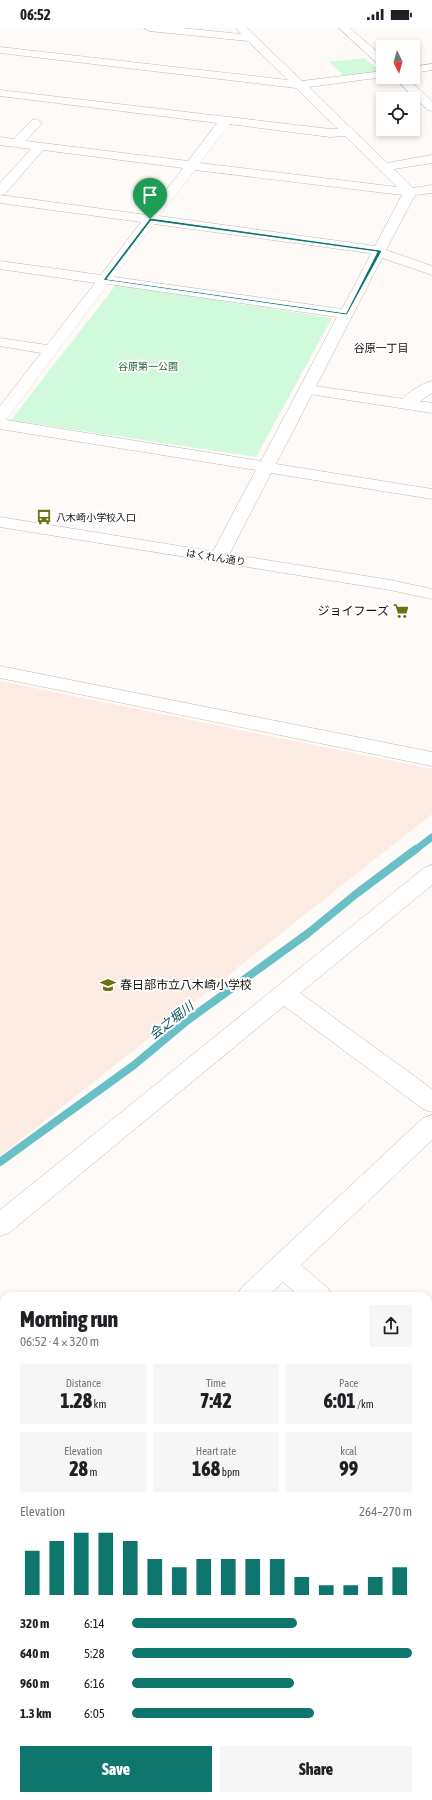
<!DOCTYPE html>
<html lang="en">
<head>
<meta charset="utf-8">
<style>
  :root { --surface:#fff; --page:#f6f6f6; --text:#202124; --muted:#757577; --accent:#0f766e }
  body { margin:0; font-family:"Asap Condensed","Noto Sans JP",sans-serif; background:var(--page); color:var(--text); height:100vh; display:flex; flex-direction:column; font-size:15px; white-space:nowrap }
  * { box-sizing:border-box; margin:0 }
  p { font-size:13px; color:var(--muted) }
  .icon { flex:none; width:22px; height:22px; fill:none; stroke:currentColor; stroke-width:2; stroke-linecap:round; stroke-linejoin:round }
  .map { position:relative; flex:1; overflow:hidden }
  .side { position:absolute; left:0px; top:1264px; width:432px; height:508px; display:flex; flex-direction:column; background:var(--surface); border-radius:12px 12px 0 0; box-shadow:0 2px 6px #0003 }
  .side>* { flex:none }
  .needle { width:26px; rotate:175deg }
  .fabs { position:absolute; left:376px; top:12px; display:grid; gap:8px }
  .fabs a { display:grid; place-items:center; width:44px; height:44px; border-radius:0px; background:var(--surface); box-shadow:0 2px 6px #0003; font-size:20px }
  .pin { position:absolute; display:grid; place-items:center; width:34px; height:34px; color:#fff; margin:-41px -17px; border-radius:50% 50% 50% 0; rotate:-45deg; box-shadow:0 0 4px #0007 }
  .pin .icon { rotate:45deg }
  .round { display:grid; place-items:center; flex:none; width:42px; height:42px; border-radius:0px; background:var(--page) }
  .summary { display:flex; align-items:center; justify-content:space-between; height:68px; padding:0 20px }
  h1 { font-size:22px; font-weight:800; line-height:30px }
  .metrics { display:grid; grid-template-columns:repeat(3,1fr); gap:6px; height:68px; padding:4px 20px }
  .metrics div { display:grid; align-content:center; border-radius:0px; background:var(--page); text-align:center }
  .metrics b { font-size:20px; font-weight:800 }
  .metrics small { font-size:11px; font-weight:400 }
  .metrics p { font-size:11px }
  .chart { height:112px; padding:8px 20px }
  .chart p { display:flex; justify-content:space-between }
  .chart svg { width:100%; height:72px; margin-top:4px; stroke:var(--accent); stroke-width:6 }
  .button { display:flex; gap:8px; margin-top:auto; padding:8px 20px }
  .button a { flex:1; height:46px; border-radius:0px; background:var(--accent); color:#fff; font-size:16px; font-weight:800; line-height:46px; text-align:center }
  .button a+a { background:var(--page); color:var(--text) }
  ul { padding:0 20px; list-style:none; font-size:13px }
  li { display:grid; grid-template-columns:64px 48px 1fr; align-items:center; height:30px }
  li i { height:10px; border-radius:5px; background:var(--accent) }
  .status { display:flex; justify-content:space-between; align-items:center; height:28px; padding:0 20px; background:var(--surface); direction:ltr }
  .status svg { height:11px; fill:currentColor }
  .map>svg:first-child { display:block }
  .built { fill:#fcebe2 }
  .green { fill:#d1f9dc }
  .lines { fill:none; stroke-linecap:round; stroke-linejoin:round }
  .stream-far1 { stroke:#68c0c6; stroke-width:7 }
  .stream { stroke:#68c0c6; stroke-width:8 }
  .street-casing { stroke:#c0b7b2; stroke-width:1 }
  .secondary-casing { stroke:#c0b7b2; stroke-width:1 }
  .street { fill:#fff; fill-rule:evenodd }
  .secondary { fill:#fff; fill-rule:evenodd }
  .route { fill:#0f766e; stroke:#fff; fill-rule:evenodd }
  .labels { text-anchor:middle; stroke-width:4; stroke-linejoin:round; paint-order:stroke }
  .far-park-label { font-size:10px; fill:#23643e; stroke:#fff }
  .far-poi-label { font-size:10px; fill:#151210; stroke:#fff; text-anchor:start }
  .far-street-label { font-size:10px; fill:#151210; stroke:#fff }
  .far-neighbourhood-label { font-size:11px; fill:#151210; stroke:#fff }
  .poi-label { font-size:12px; fill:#151210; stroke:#fff; text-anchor:end }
  .water-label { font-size:13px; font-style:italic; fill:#005357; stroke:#fff }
</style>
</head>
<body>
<div class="status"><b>06:52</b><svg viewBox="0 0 49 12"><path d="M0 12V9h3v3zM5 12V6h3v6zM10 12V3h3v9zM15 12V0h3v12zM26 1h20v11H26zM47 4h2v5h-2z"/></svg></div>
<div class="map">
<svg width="432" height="1772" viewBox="0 0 432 1772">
  <rect width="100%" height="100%" fill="#fefaf8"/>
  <path class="built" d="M 0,653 L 432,741 L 432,786 L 0,1128 Z"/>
  <path class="green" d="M 365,30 L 380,44 L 345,49 L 329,34 Z
    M 116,257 L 332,290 L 256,429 L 11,392 Z"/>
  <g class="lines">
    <path class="stream-far1" d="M 415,822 L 432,809"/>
    <path class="stream" d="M 0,1134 L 134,1037 L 188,992 L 307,906 L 356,866 L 416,821"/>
    <defs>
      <path id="street" d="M 144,0 L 182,0 L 241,6 L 236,0 L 247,0 L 302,53 L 383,43 L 383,49 L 385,49 L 383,49 L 309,59 L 387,135 L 432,127 L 432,135 L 394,141 L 413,160 L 432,157 L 432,165 L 415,167 L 386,222 L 432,238 L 432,247 L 382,230 L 276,436 L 432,461 L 432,471 L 271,445 L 228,529 L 225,533 L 219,534 L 213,533 L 210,529 L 256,442 L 0,401 L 0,378 L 41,325 L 0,318 L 0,310 L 47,317 L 95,255 L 0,241 L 0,233 L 101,247 L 141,194 L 0,175 L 0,167 L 147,187 L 183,140 L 43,122 L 5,166 L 0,167 L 0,155 L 31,121 L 0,117 L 0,109 L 14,111 L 32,92 L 36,91 L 42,95 L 26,113 L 188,133 L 217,95 L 0,68 L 0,62 L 330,101 L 338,101 L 296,60 L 0,25 L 0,19 L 288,52 L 248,13 L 149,3 ZM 229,96 L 330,109 L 345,108 L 397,159 L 200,135 ZM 195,142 L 402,167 L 375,218 L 159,188 ZM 154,196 L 369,225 L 371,226 L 342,281 L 114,249 ZM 108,256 L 337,289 L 261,433 L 6,392 Z
        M 339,0 L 350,0 L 383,29 L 383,38 L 379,37 Z
        M 432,36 L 432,42 L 413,45 L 413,39 Z
        M 393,49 L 406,49 L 432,73 L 432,83 L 428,82 Z
        M 432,353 L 432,365 L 411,379 L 401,379 L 398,376 C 405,366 420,356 432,353 Z
        M 0,638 L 432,724 L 432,738 L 0,650 Z
        M 432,837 L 432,857 L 300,965 L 432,1061 L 432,1084 L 423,1081 L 284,978 L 9,1205 L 0,1208 L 0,1182 L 424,840 Z
        M 432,1087 L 432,1112 L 301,1237 L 328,1260 L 332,1268 L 299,1268 L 283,1254 L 268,1268 L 237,1268 L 241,1260 L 423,1090 Z
        M 428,1344 L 432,1346 L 432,1374 L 428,1372 Z
        M 4,1487 L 4,1519 L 0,1521 L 0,1489 Z"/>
      <path id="secondary" d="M 308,357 L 432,375 L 432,385 L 303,365 L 300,362 L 303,359 Z
        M 0,489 L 390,552 L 432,561 L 432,571 L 390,562 L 0,499 Z
        M 0,1325 L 4,1327 L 4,1355 L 0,1353 Z
        M 428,1734 L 432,1735 L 432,1770 L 426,1768 L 428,1768 Z"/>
    </defs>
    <use href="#street" class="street-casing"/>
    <use href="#secondary" class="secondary-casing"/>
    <use href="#street" class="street"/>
    <use href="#secondary" class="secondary"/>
  </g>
  <path class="route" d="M 150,190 L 380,222 L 382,223 L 347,287 L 103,252 ZM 151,193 L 377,224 L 346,285 L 107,251 Z"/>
  <defs>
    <symbol id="bus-bare" viewBox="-9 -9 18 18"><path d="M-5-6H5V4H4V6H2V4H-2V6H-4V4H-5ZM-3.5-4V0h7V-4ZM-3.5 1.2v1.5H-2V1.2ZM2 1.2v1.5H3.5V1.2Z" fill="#6e7014" stroke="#fff" stroke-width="2.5" paint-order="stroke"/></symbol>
    <symbol id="supermarket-bare" viewBox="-9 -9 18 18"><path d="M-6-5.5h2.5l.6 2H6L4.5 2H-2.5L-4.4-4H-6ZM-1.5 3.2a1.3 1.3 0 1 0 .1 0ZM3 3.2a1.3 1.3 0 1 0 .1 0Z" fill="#6e7014" stroke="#fff" stroke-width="2.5" paint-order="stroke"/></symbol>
    <symbol id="school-bare" viewBox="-9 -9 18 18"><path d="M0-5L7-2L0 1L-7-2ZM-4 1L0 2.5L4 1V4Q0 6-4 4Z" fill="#6e7014" stroke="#fff" stroke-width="2.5" paint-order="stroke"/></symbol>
  </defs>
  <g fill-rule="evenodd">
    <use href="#bus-bare" x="33" y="478" width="22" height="22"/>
    <use href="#supermarket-bare" x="390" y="572" width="22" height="22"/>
    <use href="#school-bare" x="97" y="946" width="22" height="22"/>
  </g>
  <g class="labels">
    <g class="far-park-label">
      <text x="148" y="342">谷原第一公園</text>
    </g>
    <g class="far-poi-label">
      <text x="56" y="493">八木崎小学校入口</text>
    </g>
    <g class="far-street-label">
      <text transform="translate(216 529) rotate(9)" y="4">はくれん通り</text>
    </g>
    <g class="far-neighbourhood-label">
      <text x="381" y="324">谷原一丁目</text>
    </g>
    <g class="poi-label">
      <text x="389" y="587">ジョイフーズ</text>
      <text x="120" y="961" text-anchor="start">春日部市立八木崎小学校</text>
    </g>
    <g class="water-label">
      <text transform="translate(171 992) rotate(-38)" y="5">会之堀川</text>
    </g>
  </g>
</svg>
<div class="fabs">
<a><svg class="needle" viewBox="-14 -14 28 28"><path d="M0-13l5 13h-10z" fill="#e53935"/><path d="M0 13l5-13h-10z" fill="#757577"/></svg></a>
<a><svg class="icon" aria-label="locate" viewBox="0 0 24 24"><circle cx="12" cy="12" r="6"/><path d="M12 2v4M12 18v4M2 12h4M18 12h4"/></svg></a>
</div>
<div class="pin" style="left:150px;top:191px;background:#1e9e55"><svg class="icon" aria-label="arrive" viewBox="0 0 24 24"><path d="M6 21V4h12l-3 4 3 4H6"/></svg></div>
<section class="side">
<div class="summary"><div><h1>Morning run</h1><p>06:52 · 4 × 320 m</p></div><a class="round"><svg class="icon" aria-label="share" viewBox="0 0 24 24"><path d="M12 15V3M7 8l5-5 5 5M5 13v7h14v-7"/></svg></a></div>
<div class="metrics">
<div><p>Distance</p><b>1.28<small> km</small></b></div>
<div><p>Time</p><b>7:42</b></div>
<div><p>Pace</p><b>6:01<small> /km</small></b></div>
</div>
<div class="metrics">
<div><p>Elevation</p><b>28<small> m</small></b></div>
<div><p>Heart rate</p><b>168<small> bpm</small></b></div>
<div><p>kcal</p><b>99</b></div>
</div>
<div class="chart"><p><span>Elevation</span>264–270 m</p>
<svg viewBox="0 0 160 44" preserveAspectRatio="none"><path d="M5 44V17M15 44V11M25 44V6M35 44V6M45 44V11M55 44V22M65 44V27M75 44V22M85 44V22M95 44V22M105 44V22M115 44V33M125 44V38M135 44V38M145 44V33M155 44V27"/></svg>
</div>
<ul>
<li><b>320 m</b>6:14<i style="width:59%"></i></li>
<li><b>640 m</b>5:28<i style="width:100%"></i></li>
<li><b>960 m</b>6:16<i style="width:58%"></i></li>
<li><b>1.3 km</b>6:05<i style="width:65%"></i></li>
</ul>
<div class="button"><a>Save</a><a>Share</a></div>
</section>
</div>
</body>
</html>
